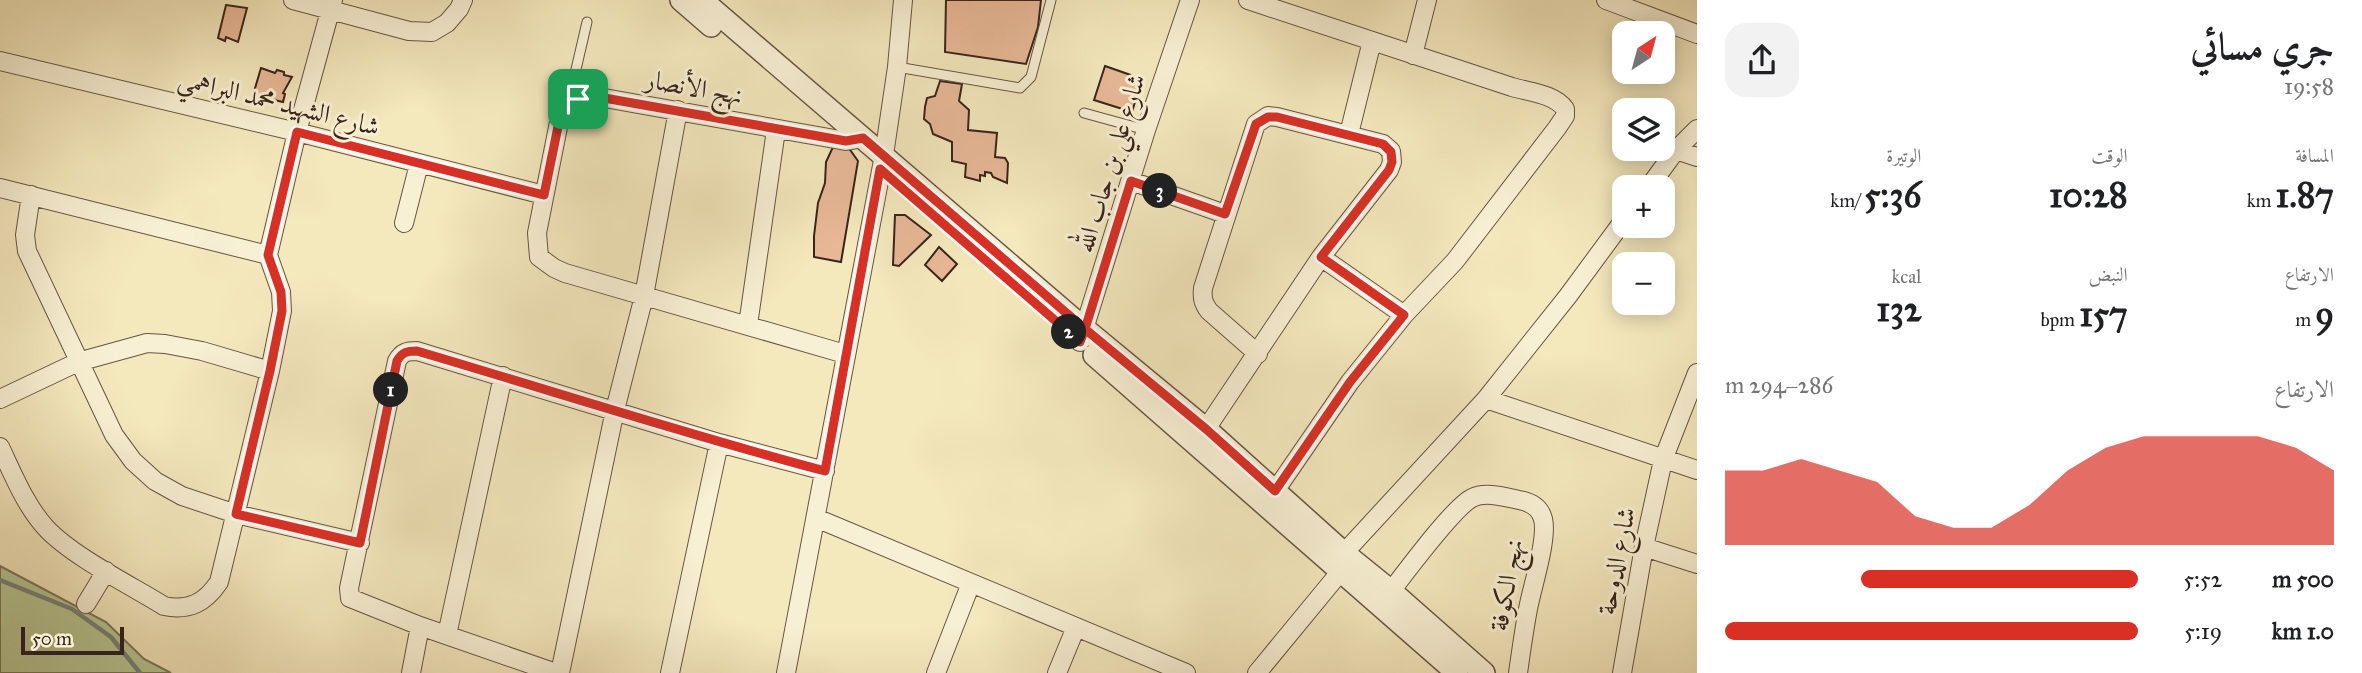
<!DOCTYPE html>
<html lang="ar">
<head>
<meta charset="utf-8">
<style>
  :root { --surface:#fff; --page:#f2f2f2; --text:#202124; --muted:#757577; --accent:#d93025 }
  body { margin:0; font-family:"IM FELL Great Primer",Amiri,serif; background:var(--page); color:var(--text); direction:rtl; height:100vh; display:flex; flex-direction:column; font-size:26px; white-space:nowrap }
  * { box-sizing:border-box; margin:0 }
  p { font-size:23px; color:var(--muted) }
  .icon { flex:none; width:38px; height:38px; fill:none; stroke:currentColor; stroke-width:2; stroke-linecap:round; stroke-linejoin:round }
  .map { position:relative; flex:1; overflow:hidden; direction:ltr }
  .sheet { display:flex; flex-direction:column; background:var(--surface); width:665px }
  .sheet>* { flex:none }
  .needle { width:46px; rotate:36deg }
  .controls { position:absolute; left:1612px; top:21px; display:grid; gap:14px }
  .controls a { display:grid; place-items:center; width:63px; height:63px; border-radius:14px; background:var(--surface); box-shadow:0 4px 18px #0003; font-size:35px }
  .scale { position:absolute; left:21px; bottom:18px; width:103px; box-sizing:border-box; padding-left:7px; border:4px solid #38241c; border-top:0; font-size:19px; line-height:24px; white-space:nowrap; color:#38241c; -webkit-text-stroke:5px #f8f0d4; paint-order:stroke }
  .pin { position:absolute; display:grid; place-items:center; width:60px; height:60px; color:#fff; margin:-30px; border-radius:14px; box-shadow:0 4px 10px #0006 }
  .km { position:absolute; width:35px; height:35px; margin:-18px; border-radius:50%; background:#222; color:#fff; font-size:19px; line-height:35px; text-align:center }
  .round { display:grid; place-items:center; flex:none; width:74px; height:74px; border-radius:21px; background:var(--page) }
  .head { display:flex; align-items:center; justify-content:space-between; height:119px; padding:0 28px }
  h1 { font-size:38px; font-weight:700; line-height:52px }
  .metrics { display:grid; grid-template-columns:repeat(3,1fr); gap:10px; height:119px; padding:7px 28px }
  .metrics div { display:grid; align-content:center }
  .metrics b { font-size:35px; font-weight:700 }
  .metrics small { font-size:19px; font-weight:400 }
  .metrics p { font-size:19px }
  .chart { height:196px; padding:14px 28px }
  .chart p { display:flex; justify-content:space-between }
  .chart svg { width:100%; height:126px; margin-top:7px; fill:var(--accent); opacity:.7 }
  ul { padding:0 28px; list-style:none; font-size:23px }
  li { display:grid; grid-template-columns:112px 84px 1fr; align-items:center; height:52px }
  li i { height:18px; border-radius:9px; background:var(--accent) }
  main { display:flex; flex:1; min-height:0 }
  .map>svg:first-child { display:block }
  .green { fill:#b7c794; stroke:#787658; stroke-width:2 }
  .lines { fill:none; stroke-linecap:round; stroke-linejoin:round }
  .stream { stroke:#75817a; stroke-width:4.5 }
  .building { fill:#e8b896; stroke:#38241c; stroke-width:2 }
  .service-casing { stroke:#675544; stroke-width:11 }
  .minor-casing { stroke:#675544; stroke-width:20 }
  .tertiary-casing { stroke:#675544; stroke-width:24 }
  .service { stroke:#f8f0d4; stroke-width:9 }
  .minor { stroke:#f8f0d4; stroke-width:18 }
  .tertiary { stroke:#f8f0d4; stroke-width:21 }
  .route-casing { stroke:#fff; stroke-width:14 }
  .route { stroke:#d93025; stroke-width:9 }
  .labels { text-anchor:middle; stroke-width:6; stroke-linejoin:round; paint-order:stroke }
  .street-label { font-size:26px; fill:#38241c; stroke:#f8f0d4 }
</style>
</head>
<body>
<main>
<section class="sheet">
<div class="head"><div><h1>جري مسائي</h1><p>19:58</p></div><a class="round"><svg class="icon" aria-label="share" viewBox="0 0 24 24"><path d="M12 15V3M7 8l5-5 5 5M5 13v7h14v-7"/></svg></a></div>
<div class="metrics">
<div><p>المسافة</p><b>1.87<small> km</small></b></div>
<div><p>الوقت</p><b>10:28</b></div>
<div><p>الوتيرة</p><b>5:36<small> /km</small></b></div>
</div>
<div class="metrics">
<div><p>الارتفاع</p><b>9<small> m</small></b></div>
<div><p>النبض</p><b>157<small> bpm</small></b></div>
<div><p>kcal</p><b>132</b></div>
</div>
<div class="chart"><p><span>الارتفاع</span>286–294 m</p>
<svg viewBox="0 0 160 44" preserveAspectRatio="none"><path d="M0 44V18L10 18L20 14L30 18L40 22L50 34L60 38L70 38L80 30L90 18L100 10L110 6L120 6L130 6L140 6L150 10L160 18V44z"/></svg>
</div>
<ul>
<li><b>500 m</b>5:52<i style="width:67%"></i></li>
<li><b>1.0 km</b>5:19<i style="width:100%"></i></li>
</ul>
</section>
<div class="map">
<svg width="1697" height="673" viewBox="0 0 1697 673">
  <rect width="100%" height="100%" fill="#f4e8bd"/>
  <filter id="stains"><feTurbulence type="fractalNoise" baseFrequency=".00286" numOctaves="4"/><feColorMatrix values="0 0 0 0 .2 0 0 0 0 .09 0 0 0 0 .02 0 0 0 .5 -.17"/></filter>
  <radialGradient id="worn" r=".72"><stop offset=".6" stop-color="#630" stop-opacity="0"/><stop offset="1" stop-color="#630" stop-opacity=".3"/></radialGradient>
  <path class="green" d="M 0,566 L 106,622 L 144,659 L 171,673 L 0,673 Z"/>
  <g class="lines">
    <path class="stream" d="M 0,580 L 72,609 L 111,637 L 140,673"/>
  </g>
  <path class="building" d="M 946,0 L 1041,0 L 1038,27 L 1026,64 L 945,52 Z
    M 226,5 L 247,8 L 238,42 L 226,37 L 225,41 L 218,38 Z
    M 1105,66 L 1142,79 L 1132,112 L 1094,100 Z
    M 261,68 L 275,73 L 277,70 L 284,72 L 284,75 L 292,77 L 283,93 L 285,94 L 283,102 L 253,95 Z
    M 940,81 L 962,84 L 959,101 L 969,110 L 968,130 L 997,133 L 995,157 L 1005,158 L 1008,163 L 1007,183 L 993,177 L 991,173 L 985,172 L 985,176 L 980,175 L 980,181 L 965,177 L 966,164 L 952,161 L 952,142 L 933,134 L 930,124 L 924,119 L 925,107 L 927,98 L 935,96 Z
    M 833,147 L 848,147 L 858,161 L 841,262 L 814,257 L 814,236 L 818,203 L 825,183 L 826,162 Z
    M 895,215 L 905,215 L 931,235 L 899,266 L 893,265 Z
    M 939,247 L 957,264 L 942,281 L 925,265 Z"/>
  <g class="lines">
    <defs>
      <path id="service" d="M 897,67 L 1020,88 L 1031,77 L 1051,0
        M 578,99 L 574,78 L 587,22
        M 1084,113 L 1146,130"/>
      <path id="minor" d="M 293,0 L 409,31 L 432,32 L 447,23 L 459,9 L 463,0
        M 1248,0 L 1512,87 C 1529,92 1555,94 1565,109 L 1565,116 L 1557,128 L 1455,261 L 1404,315 L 1350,382 L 1275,491
        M 1606,0 L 1697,34
        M 1413,55 L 1427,0
        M 0,61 L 297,132 L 544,195
        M 1349,134 L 1372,41
        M 1676,150 L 1697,157
        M 1131,181 L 1225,214
        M 1649,187 L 1676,150 L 1697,129
        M 0,188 L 268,255
        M 31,195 L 25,235 L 27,251 L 114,435 L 133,461 L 155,481 L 182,496 L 236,514 L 360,543
        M 404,223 L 419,164
        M 1321,257 L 1404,315
        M 748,325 L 776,130
        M 1080,342 L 1146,130 L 1190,0
        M 845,354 L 565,273 L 554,268 L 539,257 L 537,233 L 560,117 C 568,104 578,98 593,96 L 846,141 L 863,138
        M 0,399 L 78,362 L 147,343 L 165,344 L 202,351 L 270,371
        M 1486,399 L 1697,470
        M 1206,429 L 1321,257 L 1389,170 L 1392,162 L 1391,151 L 1383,144 L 1277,117 L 1268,116 L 1256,124 L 1203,288 C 1202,298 1203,303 1209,311 L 1258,354
        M 0,447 C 13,474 25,505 46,528 C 72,556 130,585 164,606 C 189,611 205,603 219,582 L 270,371 L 282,311 L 281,292 L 268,255 L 297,132 L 333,0
        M 816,518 L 1186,673
        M 1644,547 L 1697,564
        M 1344,553 L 1486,399 L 1568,296 L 1624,220
        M 1384,600 C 1401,579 1452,508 1472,498 C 1485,491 1505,497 1519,500 C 1530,502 1540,507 1543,519 C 1548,539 1532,587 1528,609 C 1524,630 1521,652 1518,673
        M 86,604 L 106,571
        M 447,635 L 503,376
        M 411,673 L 420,626
        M 556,673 L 420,626 L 350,598 L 349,588 L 397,361 C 402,352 407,351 417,351 L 719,443 L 825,471
        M 560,673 L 615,410 L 644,296 L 678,110
        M 670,673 L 719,443
        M 786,673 L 884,155 L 897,67 L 903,0
        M 936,673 L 971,583
        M 1057,673 L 1076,627
        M 1257,673 L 1341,571
        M 1622,673 L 1644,547 L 1663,460 L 1697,373"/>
      <path id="tertiary" d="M 681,0 L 711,26
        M 702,0 L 1085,329 L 1206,429 L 1344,553 L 1391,591 L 1484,673
        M 1094,355 L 1457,673"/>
    </defs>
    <use href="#service" class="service-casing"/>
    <use href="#minor" class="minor-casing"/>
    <use href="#tertiary" class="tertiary-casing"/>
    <use href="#service" class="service"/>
    <use href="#minor" class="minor"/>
    <use href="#tertiary" class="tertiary"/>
  </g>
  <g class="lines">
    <defs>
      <path id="route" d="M 578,99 L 565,108 L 560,117 L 544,195 L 297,132 L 268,255 L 281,292 L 282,311 L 270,371 L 236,514 L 360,543 L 397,361 C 402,352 407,351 417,351 C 553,391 688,435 825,471 L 880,169 L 1080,342 L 1085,329 L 1206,429 L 1275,491 L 1350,382 L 1404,315 L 1321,257 L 1389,170 L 1392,162 L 1391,152 L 1383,144 L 1277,117 L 1268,117 L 1256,124 L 1225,214 L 1131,181 L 1085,329 L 863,138 L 846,141 L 593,96 L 578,99"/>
    </defs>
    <use href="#route" class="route-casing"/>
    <use href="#route" class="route"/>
  </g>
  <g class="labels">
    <g class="street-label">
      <text transform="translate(694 87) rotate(10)" y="9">نهج الأنصار</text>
      <text transform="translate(279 102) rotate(14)" y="9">شارع الشهيد محمد البراهمي</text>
      <text transform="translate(1110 163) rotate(-73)" y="9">شارع علي بن جاب الله</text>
      <text transform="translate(1616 561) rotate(-79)" y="9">شارع الدوحة</text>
      <text transform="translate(1506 585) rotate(-80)" y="9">نهج الكوفة</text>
    </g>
  </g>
  <rect width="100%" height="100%" filter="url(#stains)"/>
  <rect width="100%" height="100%" fill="url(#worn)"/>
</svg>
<div class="controls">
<a><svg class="needle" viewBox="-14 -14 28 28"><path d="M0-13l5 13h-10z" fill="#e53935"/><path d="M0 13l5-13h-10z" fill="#757577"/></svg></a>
<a><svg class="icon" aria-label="layers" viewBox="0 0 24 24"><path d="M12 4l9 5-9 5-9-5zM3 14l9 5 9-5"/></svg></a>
<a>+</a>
<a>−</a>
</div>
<div class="scale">50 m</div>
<div class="pin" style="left:578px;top:99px;background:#1e9e55"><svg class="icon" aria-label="arrive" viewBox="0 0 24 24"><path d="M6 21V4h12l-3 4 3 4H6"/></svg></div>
<b class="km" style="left:391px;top:390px">1</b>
<b class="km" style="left:1069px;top:332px">2</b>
<b class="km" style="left:1160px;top:191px">3</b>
</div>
</main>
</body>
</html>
